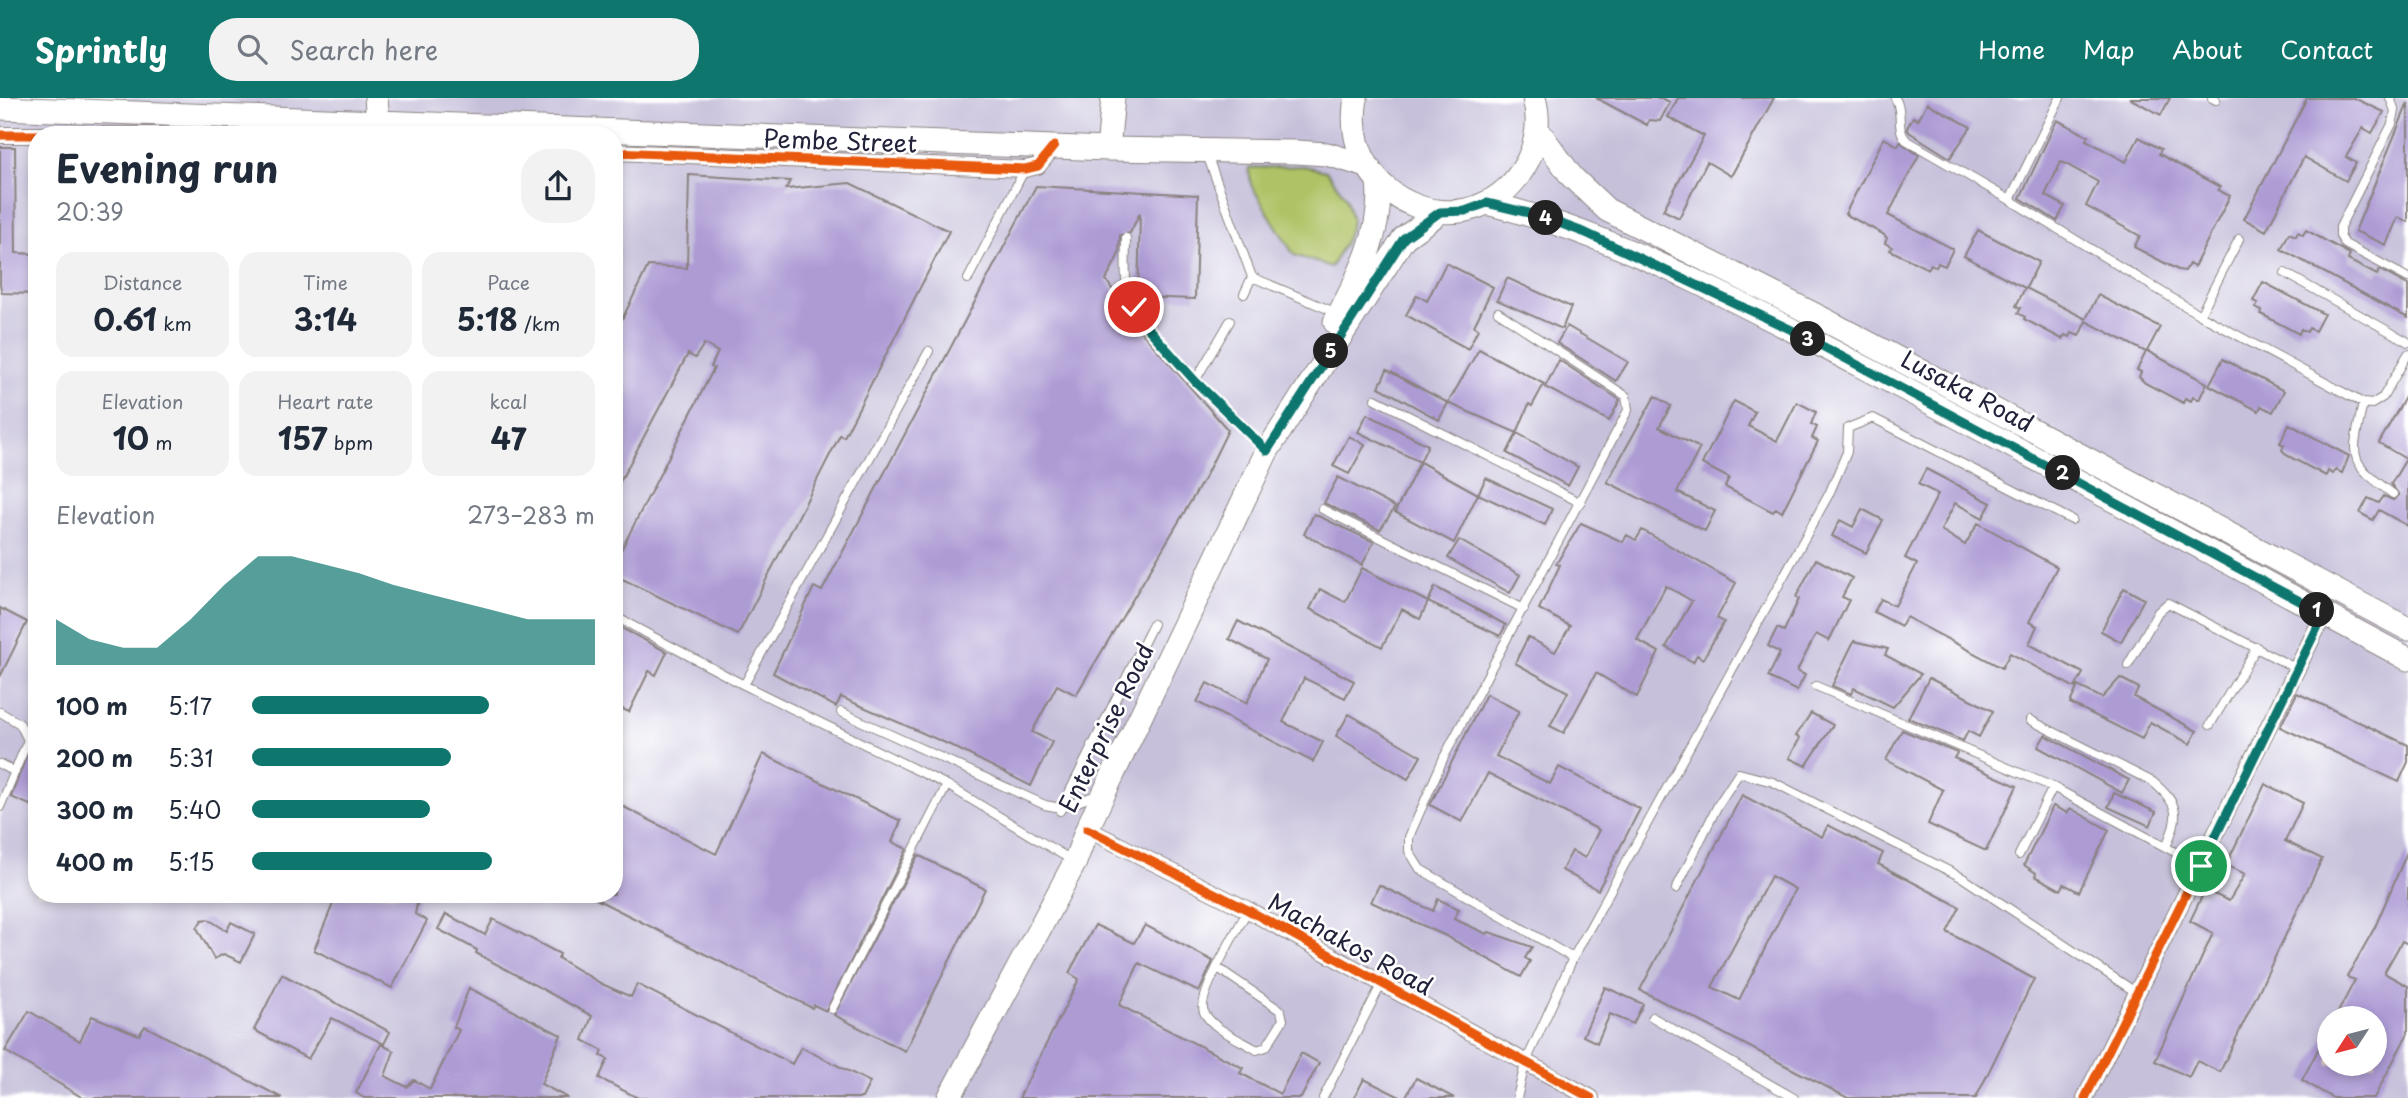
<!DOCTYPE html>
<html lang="en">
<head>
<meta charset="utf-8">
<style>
  :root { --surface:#fff; --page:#f2f2f3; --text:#1f2937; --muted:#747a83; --accent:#0f766e }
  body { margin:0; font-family:"Playpen Sans",sans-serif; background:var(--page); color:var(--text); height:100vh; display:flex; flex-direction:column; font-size:26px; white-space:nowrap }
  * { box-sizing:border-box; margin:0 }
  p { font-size:23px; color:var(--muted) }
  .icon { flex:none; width:38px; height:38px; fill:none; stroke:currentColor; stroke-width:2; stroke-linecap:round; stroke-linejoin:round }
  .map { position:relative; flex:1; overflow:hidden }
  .side { position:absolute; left:28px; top:28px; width:595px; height:777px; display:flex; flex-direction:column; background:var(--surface); border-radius:28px; box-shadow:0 4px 10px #0003 }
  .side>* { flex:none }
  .needle { width:46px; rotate:234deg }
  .controls { position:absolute; left:2317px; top:908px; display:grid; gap:14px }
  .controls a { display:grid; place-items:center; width:70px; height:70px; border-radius:50%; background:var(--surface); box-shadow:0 4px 10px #0003; font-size:35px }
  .pin { position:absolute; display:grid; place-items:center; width:60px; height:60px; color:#fff; margin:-30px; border:4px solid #fff; border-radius:50%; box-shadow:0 2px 7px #0007 }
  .km { position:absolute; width:35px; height:35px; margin:-18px; border-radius:50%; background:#222; color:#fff; font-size:19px; line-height:35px; text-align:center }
  .round { display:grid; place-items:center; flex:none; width:74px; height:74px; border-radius:28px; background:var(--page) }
  .summary { display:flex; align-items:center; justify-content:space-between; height:119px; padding:0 28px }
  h1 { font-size:38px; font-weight:700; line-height:52px }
  .figures { display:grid; grid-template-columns:repeat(3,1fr); gap:10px; height:119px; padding:7px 28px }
  .figures div { display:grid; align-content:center; border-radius:18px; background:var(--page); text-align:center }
  .figures b { font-size:30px; font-weight:700 }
  .figures small { font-size:19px; font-weight:400 }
  .figures p { font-size:19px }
  .chart { height:196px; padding:14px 28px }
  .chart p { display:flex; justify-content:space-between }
  .chart svg { width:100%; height:126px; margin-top:7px; fill:var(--accent); opacity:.7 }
  ul { padding:0 28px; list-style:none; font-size:23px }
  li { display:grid; grid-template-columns:112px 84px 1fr; align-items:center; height:52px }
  li i { height:18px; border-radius:9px; background:var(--accent) }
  header { display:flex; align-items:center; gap:42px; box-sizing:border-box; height:98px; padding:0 35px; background:var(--accent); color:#fff }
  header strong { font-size:33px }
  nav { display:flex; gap:38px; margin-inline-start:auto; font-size:24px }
  .search { width:490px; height:63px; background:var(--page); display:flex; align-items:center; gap:18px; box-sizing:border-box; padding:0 24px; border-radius:28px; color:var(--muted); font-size:26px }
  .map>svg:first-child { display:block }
  .industrial { fill:#c6c0da; fill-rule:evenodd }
  .green { fill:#afc265; stroke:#687250; stroke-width:2 }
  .building { fill:#ad9bd4; fill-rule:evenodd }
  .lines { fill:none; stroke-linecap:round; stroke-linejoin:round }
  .lane-casing { stroke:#8a8280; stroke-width:10 }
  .street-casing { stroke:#8a8280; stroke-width:18 }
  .secondary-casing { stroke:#8a8280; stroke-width:25 }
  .lane { stroke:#fff; stroke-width:8 }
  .street { stroke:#fff; stroke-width:16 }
  .secondary { stroke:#fff; stroke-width:23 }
  .cycleway-casing { stroke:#fff; stroke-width:13 }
  .cycleway { stroke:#e8590c; stroke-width:9 }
  .route-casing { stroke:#fff; stroke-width:14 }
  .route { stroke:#0f766e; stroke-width:9 }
  .labels { text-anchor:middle; stroke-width:5; stroke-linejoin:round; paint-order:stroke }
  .street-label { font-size:24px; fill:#22223b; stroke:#fff }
</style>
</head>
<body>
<header>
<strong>Sprintly</strong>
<div class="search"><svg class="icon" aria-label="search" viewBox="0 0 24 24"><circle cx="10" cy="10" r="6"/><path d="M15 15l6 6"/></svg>Search here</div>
<nav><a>Home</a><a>Map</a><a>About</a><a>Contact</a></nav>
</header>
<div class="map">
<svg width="2408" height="1000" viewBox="0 0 2408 1000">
  <rect width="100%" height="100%" fill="#fff"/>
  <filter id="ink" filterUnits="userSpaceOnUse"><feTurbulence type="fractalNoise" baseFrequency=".0143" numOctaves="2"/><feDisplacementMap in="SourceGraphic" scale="14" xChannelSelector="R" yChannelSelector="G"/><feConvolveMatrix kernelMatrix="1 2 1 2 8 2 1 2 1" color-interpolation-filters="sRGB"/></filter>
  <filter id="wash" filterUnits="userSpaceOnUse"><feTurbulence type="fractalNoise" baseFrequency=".00686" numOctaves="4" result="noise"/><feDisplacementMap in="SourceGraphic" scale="28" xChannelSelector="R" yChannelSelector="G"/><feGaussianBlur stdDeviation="1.57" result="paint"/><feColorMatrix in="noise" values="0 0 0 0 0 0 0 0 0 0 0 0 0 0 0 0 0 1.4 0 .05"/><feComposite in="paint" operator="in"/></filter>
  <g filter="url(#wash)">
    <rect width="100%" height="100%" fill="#f3e1c5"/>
    <path class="industrial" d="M 0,0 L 2408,0 L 2408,1000 L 0,1000 ZM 37,37 L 614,37 L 614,796 L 37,796 ZM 2329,920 L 2375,920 L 2375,966 L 2329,966 Z"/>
    <path class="green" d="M 1304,68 L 1326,73 L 1346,99 L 1352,123 L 1346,142 L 1331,169 L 1294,157 L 1251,87 L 1249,70 Z"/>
    <g id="blocks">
      <path class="building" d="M 1596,0 L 1661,0 L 1670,4 L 1660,23 L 1649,22 L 1647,27 Z
        M 1678,0 L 1774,0 L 1731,78 L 1707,64 L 1679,120 L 1663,112 L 1704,38 L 1668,19 Z
        M 2129,0 L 2170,0 L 2161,17 Z
        M 2307,0 L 2354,0 L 2384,14 L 2372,35 L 2363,30 L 2346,59 L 2356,65 L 2346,83 L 2304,59 L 2266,133 L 2244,121 Z
        M 1927,5 L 1971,29 L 1950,60 L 1909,34 L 1907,30 L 1913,19 L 1918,22 Z
        M 2408,5 L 2408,124 L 2398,119 L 2386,147 L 2355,133 Z
        M 2057,22 L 2088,38 L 2086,42 L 2126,64 L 2139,39 L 2161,51 L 2159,56 L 2220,89 L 2218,92 L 2230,98 L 2194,169 L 2189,166 L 2185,173 L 2178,172 L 2134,149 L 2140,138 L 2086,108 L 2098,84 L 2064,65 L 2061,64 L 2045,97 L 2065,108 L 2057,123 L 2020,100 Z
        M 1884,40 L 1898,48 L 1900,44 L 1919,57 L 1888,117 L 1953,151 L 1945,168 L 1938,165 L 1936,169 L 1931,166 L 1928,171 L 1890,152 L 1892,149 L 1885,145 L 1887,140 L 1883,136 L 1845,116 Z
        M 0,49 L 15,49 L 16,155 L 37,156 L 37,196 L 2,195 L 0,187 Z
        M 689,77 L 790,83 L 786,91 L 850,85 L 949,133 L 844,339 L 840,337 L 738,537 L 614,477 L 614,466 L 714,270 L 711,269 L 718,254 L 704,246 L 695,260 L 688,256 L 614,395 L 614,238 L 648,168 L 687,170 Z
        M 1036,88 L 1198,97 L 1195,201 L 1138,199 L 1140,115 L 1130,135 L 1120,137 L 1119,156 L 1106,182 L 1144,237 L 1228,332 L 1204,381 L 1076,597 L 1057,587 L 1032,634 L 1052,644 L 1031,688 L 950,647 L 841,599 L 836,609 L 773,575 L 814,489 L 822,493 Z
        M 1978,132 L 2039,164 L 2026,190 L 2086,221 L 2098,197 L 2160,229 L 2147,253 L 2207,285 L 2199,302 L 2193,299 L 2191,303 L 2185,300 L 2183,305 L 2145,285 L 2139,279 L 2141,274 L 2137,272 L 2146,254 L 2086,223 L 2079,238 L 2072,235 L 2070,239 L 2065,237 L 2062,241 L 2024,221 L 2025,219 L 2018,215 L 2021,210 L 2016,208 L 2025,190 L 1964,158 Z
        M 2306,132 L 2350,156 L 2348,162 L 2377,177 L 2380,172 L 2408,187 L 2408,220 L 2281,151 L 2289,135 L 2296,138 L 2298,134 L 2303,137 Z
        M 1446,165 L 1493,189 L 1474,228 L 1478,231 L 1468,251 L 1406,217 L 1417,197 L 1427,203 Z
        M 1507,180 L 1571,209 L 1562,231 L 1497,202 Z
        M 2263,184 L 2324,216 L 2315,233 L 2309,230 L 2307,234 L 2301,231 L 2299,236 L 2261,216 L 2262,213 L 2255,210 L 2258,205 L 2253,203 Z
        M 1567,228 L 1628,264 L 1616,283 L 1557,245 Z
        M 1479,251 L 1544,286 L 1532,308 L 1529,306 L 1517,335 L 1448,305 Z
        M 2223,261 L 2284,293 L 2273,314 L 2261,308 L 2259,313 L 2209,287 Z
        M 1559,262 L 1620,302 L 1609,323 L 1545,289 Z
        M 1387,272 L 1448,305 L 1439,322 L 1379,289 Z
        M 2408,294 L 2408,428 L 2379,412 L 2373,422 L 2360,415 L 2368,400 L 2379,405 L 2384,398 L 2393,402 L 2399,397 L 2391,386 L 2406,361 L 2379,345 Z
        M 1655,298 L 1671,308 L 1659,329 L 1700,350 L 1677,394 L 1715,413 L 1705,433 L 1607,384 Z
        M 1734,303 L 1755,314 L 1748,328 L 1777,343 L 1797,304 L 1816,314 L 1811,326 L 1817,329 L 1812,340 L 1818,343 L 1782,414 L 1776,410 L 1773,414 L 1725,389 L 1729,380 L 1702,366 Z
        M 1367,316 L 1428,347 L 1420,364 L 1358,334 Z
        M 2289,326 L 2349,358 L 2342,375 L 2336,372 L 2333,376 L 2328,373 L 2326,378 L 2288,358 L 2282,352 L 2284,347 L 2280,345 Z
        M 1517,335 L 1578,369 L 1568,388 L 1507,355 Z
        M 1349,338 L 1365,347 L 1349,376 L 1333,368 Z
        M 1420,364 L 1478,396 L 1454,445 L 1395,414 Z
        M 1926,371 L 1991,405 L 1983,420 L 1955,405 L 1941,432 L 1965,447 L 1978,425 L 2057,469 L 2029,524 L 2037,528 L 2029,546 L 2083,575 L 2075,590 L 2010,555 L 2002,570 L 1906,519 L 1901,528 L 1874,514 L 1881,501 L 1895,508 L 1917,466 L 1905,460 L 1938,396 L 1918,386 Z
        M 1338,379 L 1395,409 L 1380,432 L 1324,405 Z
        M 1486,380 L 1552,411 L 1545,427 L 1478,396 Z
        M 1862,411 L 1883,422 L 1866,455 L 1832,438 L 1840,422 L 1853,429 Z
        M 1314,416 L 1374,444 L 1362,467 L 1304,436 Z
        M 1581,425 L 1623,444 L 1627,437 L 1636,442 L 1642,432 L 1736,485 L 1717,520 L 1724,524 L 1703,561 L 1697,557 L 1693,564 L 1666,549 L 1692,503 L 1666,488 L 1637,542 L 1659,554 L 1637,599 L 1596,575 L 1564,635 L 1550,628 L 1568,594 L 1515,565 L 1528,539 L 1555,554 L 1570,528 L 1539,511 L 1560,467 L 1556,466 Z
        M 1459,442 L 1520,477 L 1510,495 L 1448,460 Z
        M 1816,461 L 1852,480 L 1842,499 L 1849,502 L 1829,543 L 1816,536 L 1797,573 L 1805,577 L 1797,593 L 1768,579 L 1780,555 L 1768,548 L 1777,530 L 1784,533 L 1799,501 L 1796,499 Z
        M 1362,470 L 1428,504 L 1420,521 L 1402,511 L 1382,549 L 1310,511 L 1320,491 L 1345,504 Z
        M 1435,489 L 1506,527 L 1500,538 L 1428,504 Z
        M 2124,490 L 2144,501 L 2121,544 L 2101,533 Z
        M 0,510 L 27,524 L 0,579 Z
        M 1238,523 L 1354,583 L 1345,600 L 1304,580 L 1283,624 L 1323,644 L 1313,664 L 1197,604 L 1207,585 L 1247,605 L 1267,561 L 1229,541 Z
        M 614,526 L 667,554 L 656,577 L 649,573 L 629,614 L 614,607 Z
        M 1854,543 L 1888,551 L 1885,557 L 1921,576 L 1893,609 L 1854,590 L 1851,596 L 1832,588 Z
        M 1929,580 L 1993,613 L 1979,639 L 1968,633 L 1963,643 L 1908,620 Z
        M 2120,580 L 2139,590 L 2134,599 L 2197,633 L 2190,646 L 2150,624 L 2142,641 L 2070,605 L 2078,588 L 2102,600 Z
        M 2297,595 L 2408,647 L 2408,664 L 2399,684 L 2280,629 Z
        M 1486,596 L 1519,613 L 1496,658 L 1550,686 L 1559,669 L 1640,711 L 1598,792 L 1562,772 L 1572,753 L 1585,760 L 1599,732 L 1488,675 L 1462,724 L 1430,707 Z
        M 1811,615 L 1833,627 L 1806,668 L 1789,660 L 1800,640 L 1796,638 Z
        M 1349,616 L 1421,658 L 1408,681 L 1336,638 Z
        M 36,632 L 37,632 L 37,710 L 11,699 Z
        M 1902,632 L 1957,655 L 1954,660 L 2017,688 L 1986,753 L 1928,726 L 1943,692 L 1886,662 Z
        M 2045,637 L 2129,682 L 2122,695 L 2038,649 Z
        M 763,656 L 901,723 L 892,744 L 907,751 L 826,913 L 814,907 L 812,910 L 586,796 L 614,796 L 614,704 L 716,756 Z
        M 2265,686 L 2303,705 L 2285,743 L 2322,761 L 2220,974 L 2197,963 L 2189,979 L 2155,963 L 2213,835 L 2190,823 L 2205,792 L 2229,803 L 2245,776 L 2226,767 Z
        M 2114,695 L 2156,714 L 2150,728 L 2108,709 Z
        M 1742,697 L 1822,739 L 1828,727 L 1883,755 L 1878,766 L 1960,809 L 1947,834 L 2034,881 L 1976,1000 L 1848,1000 L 1640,892 ZM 1771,778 L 1795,791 L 1739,902 L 1712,889 Z
        M 2053,708 L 2067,715 L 2070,710 L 2109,732 L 2079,794 L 2064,786 L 2061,792 L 2035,778 L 2036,775 L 2024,767 Z
        M 2408,752 L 2408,846 L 2402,843 L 2384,875 L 2408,888 L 2408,935 L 2374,1000 L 2333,1000 L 2302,982 L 2329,931 L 2329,966 L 2375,966 L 2375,920 L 2335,920 L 2355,882 L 2347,879 L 2375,829 Z
        M 918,757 L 985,791 L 905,953 L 834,917 Z
        M 1379,787 L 1433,813 L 1438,801 L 1459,811 L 1454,821 L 1487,836 L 1489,834 L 1532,849 L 1525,860 L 1530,863 L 1521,879 L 1446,838 L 1371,804 Z
        M 337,796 L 419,796 L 415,816 L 427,823 L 392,890 L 314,852 Z
        M 446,816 L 485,837 L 493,821 L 560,856 L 558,860 L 602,886 L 631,899 L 637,886 L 792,966 L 801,949 L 870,984 L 862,1000 L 638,1000 L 599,980 L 608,961 L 601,958 L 603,953 L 583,942 L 592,918 L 476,855 L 477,852 L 438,831 Z
        M 208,821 L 227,833 L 231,824 L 255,836 L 241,864 L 224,856 L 214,861 L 197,830 L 202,822 Z
        M 1095,827 L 1134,845 L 1145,827 L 1213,863 L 1199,894 L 1139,865 L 1119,907 L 1243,970 L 1240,975 L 1280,996 L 1301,955 L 1319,965 L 1301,1000 L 1019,1000 L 1079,881 L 1069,875 Z
        M 282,876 L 390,934 L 384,946 L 332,920 L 308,961 L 254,932 Z
        M 1605,889 L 1643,906 L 1633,926 L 1610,916 L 1597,945 L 1583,938 Z
        M 469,890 L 561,937 L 541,986 L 568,1000 L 364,1000 L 356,995 L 381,946 L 394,953 L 385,978 L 407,989 L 414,982 L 430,991 L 459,932 L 454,929 Z
        M 29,913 L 80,943 L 92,918 L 139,937 L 145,928 L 282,1000 L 83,1000 L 5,953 Z
        M 1416,980 L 1454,1000 L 1405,1000 Z
        M 1364,981 L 1402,1000 L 1354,1000 Z"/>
    </g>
  </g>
  <g filter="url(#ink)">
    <use href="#blocks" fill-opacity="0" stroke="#8a8280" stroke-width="2"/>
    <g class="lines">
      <defs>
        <path id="lane" d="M 1895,0 C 1904,14 1895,29 1906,42 L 2010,102
          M 2060,0 L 2010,102 L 2200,217 L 2363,305 L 2372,306 L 2383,299 L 2408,256
          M 2212,0 L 2216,2
          M 2390,0 L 2395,13 L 2392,26 L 2340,129 L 2340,138 L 2345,146 L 2408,180
          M 1206,54 L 1252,179 L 1337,215
          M 1126,140 C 1126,159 1124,181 1128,199 C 1137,232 1236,323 1265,350
          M 2285,175 L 2408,244
          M 968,181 L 1025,71
          M 1244,196 L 1252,179
          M 1498,214 L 1626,298 L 1628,312 L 1444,659 L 1409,739 L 1409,753 L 1420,771 L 1573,860
          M 2200,217 L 2239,141
          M 1195,283 L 1230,223
          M 1375,301 L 1581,405
          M 2363,305 C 2352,360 2345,361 2393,396
          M 1322,411 L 1524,511
          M 614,518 L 744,587 L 947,687 L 1073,763
          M 2128,567 L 2158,514 L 2168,505 L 2297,571
          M 744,587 L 929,253
          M 1816,588 L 2053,689 L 2201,768
          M 0,614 L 20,626 L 28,642 L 0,709
          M 841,614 L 1045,707 L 1061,710 L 1099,696
          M 2030,622 L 2153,684 C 2181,708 2179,717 2166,749
          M 2210,627 L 2257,549
          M 1091,647 L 1121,658
          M 0,666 L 15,674
          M 1060,713 L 1153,526
          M 2019,757 L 2053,689
          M 1676,791 L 1718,707 L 1739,675 L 1773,684 L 1963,780 L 2137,895
          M 1218,870 L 1281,913 L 1283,922 L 1266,949 L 1257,952 C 1241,942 1212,931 1204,914 C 1196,899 1239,829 1248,812
          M 832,911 L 947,687
          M 1652,919 L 1794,1000
          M 1323,1000 L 1381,887
          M 1517,1000 L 1525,966 L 1573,860 L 1829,396 L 1847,354 L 1848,330 L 1873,320 L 2072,422"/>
        <path id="street" d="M 0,37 L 193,37
          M 614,54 L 1025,71 L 1038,68 L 1054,48
          M 1087,731 L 1248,812 L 1591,1000
          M 2085,1000 L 2324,516"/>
        <path id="secondary" d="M 376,0 L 378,23
          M 1356,0 C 1337,107 1478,160 1528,62 C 1537,43 1540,21 1534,0
          M 0,10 L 1108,51 L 1296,54 L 1327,56 L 1367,68
          M 1537,31 L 1572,79 L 1607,112 L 1823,221 L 2408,531
          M 1108,51 L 1113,0
          M 1487,105 C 1618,137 1740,205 1859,267 C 2043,363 2225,463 2408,561
          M 1335,224 C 1357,182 1384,133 1378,84
          M 949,1000 L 1075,764 L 1087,731 L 1267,353 L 1404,140 L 1440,114"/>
      </defs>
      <use href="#lane" class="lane-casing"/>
      <use href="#street" class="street-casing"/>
      <use href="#secondary" class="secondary-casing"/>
      <use href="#lane" class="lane"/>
      <use href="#street" class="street"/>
      <use href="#secondary" class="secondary"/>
      <defs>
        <path id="cycleway" d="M 0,37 L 193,37
          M 614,54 L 1025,71 L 1038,68 L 1054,48
          M 1087,731 L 1248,812 L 1591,1000
          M 2085,1000 L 2324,516"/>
      </defs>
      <use href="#cycleway" class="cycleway-casing"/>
      <use href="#cycleway" class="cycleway"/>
    </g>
  </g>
  <g class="lines" filter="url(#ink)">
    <defs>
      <path id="route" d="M 1134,209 L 1138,219 L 1195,283 L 1267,353 L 1404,140 L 1440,114 L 1465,113 L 1487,105 L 1537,117 L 1586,135 L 1794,233 L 2324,516 L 2201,768"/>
    </defs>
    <use href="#route" class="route-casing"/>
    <use href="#route" class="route"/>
  </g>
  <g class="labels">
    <g class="street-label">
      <text transform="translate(840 44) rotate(2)" y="8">Pembe Street</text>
      <text transform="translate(1967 294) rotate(28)" y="8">Lusaka Road</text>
      <text transform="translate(1107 630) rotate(-64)" y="8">Enterprise Road</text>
      <text transform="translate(1350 847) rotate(29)" y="8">Machakos Road</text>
    </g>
  </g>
</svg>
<div class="controls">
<a><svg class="needle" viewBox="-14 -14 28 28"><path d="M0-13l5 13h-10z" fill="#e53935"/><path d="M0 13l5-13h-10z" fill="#747a83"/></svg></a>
</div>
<div class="pin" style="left:2201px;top:768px;background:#1e9e55"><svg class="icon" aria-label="arrive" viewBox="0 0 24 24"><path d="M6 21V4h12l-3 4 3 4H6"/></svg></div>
<div class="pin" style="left:1134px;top:209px;background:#d93025"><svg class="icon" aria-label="check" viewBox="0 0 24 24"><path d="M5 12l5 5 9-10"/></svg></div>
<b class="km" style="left:2317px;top:512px">1</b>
<b class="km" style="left:2063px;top:375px">2</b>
<b class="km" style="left:1808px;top:241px">3</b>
<b class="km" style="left:1546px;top:120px">4</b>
<b class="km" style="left:1331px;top:253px">5</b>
<section class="side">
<div class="summary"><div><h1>Evening run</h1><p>20:39</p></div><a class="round"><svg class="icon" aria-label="share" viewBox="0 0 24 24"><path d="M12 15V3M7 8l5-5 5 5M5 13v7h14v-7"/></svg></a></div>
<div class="figures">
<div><p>Distance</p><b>0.61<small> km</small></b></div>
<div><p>Time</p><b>3:14</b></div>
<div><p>Pace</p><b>5:18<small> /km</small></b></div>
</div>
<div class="figures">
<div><p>Elevation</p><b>10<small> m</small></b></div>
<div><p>Heart rate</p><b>157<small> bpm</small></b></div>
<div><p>kcal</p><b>47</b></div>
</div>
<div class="chart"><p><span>Elevation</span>273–283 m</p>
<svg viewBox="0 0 160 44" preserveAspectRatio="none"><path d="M0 44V28L10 35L20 38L30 38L40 28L50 16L60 6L70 6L80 9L90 12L100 16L110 19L120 22L130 25L140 28L150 28L160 28V44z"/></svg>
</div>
<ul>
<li><b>100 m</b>5:17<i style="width:69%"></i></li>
<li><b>200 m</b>5:31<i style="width:58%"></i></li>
<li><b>300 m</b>5:40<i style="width:52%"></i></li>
<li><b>400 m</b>5:15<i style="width:70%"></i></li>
</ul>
</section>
</div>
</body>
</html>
